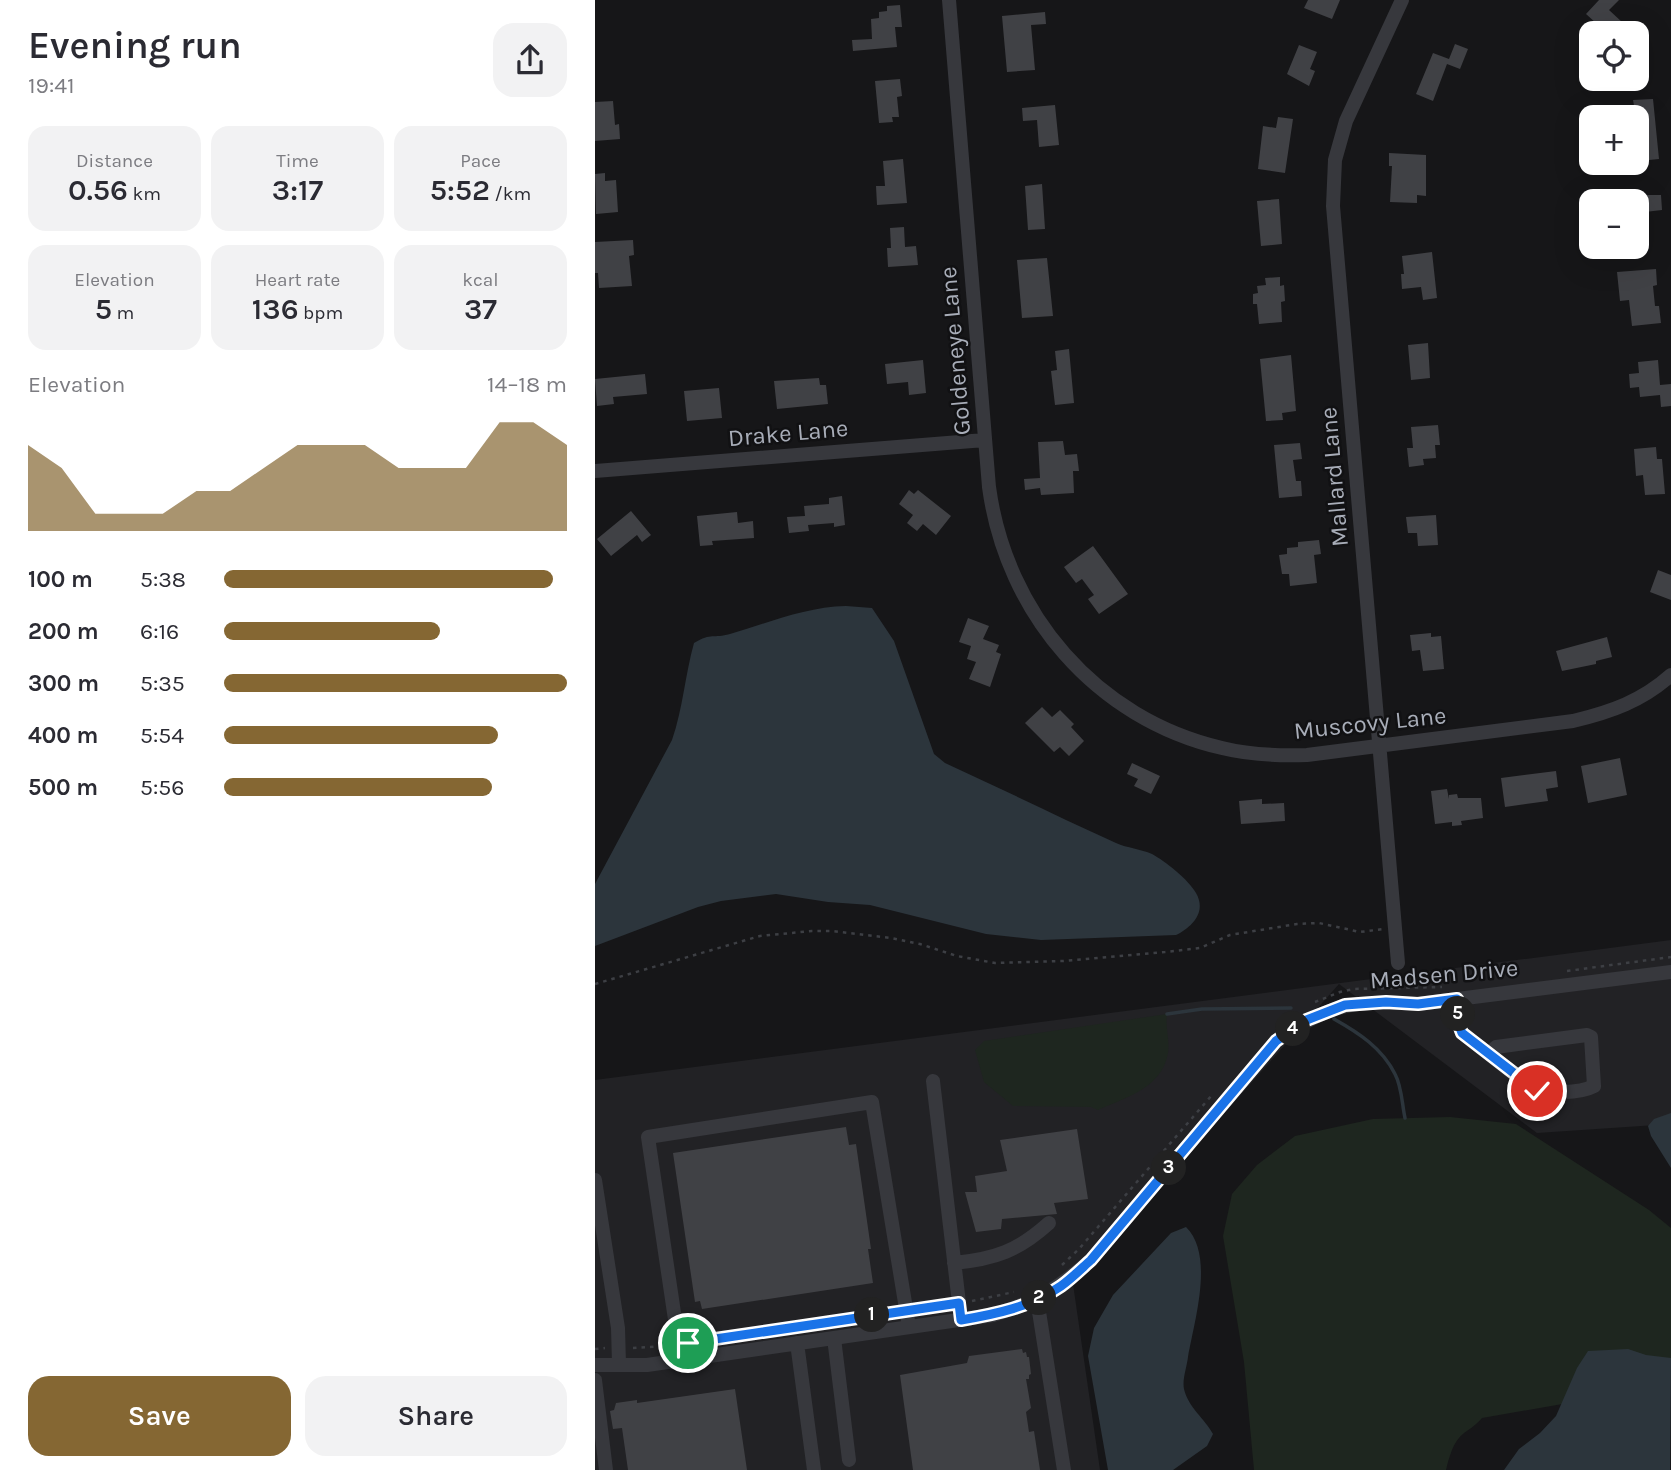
<!DOCTYPE html>
<html lang="en">
<head>
<meta charset="utf-8">
<style>
  :root { --surface:#fff; --page:#f2f2f3; --text:#2b2b33; --muted:#7c7c81; --accent:#856733 }
  body { margin:0; font-family:Karla,sans-serif; background:var(--page); color:var(--text); height:100vh; display:flex; flex-direction:column; font-size:26px; white-space:nowrap }
  * { box-sizing:border-box; margin:0 }
  p { font-size:23px; color:var(--muted) }
  .icon { flex:none; width:38px; height:38px; fill:none; stroke:currentColor; stroke-width:2; stroke-linecap:round; stroke-linejoin:round }
  .map { position:relative; flex:1; overflow:hidden }
  .panel { display:flex; flex-direction:column; background:var(--surface); width:595px }
  .panel>* { flex:none }
  .buttons { position:absolute; left:984px; top:21px; display:grid; gap:14px }
  .buttons a { display:grid; place-items:center; width:70px; height:70px; border-radius:14px; background:var(--surface); box-shadow:0 7px 28px #0002; font-size:35px }
  .pin { position:absolute; display:grid; place-items:center; width:60px; height:60px; color:#fff; margin:-30px; border:4px solid #fff; border-radius:50%; box-shadow:0 2px 7px #0007 }
  .km { position:absolute; width:35px; height:35px; margin:-18px; border-radius:50%; background:#222; color:#fff; font-size:19px; line-height:35px; text-align:center }
  .round { display:grid; place-items:center; flex:none; width:74px; height:74px; border-radius:21px; background:var(--page) }
  .headline { display:flex; align-items:center; justify-content:space-between; height:119px; padding:0 28px }
  h1 { font-size:38px; font-weight:600; line-height:52px }
  .metrics { display:grid; grid-template-columns:repeat(3,1fr); gap:10px; height:119px; padding:7px 28px }
  .metrics div { display:grid; align-content:center; border-radius:18px; background:var(--page); text-align:center }
  .metrics b { font-size:30px; font-weight:600 }
  .metrics small { font-size:19px; font-weight:400 }
  .metrics p { font-size:19px }
  .chart { height:196px; padding:14px 28px }
  .chart p { display:flex; justify-content:space-between }
  .chart svg { width:100%; height:126px; margin-top:7px; fill:var(--accent); opacity:.7 }
  .primary-button { display:flex; gap:14px; margin-top:auto; padding:14px 28px }
  .primary-button a { flex:1; height:80px; border-radius:21px; background:var(--accent); color:#fff; font-size:28px; font-weight:600; line-height:80px; text-align:center }
  .primary-button a+a { background:var(--page); color:var(--text) }
  ul { padding:0 28px; list-style:none; font-size:23px }
  li { display:grid; grid-template-columns:112px 84px 1fr; align-items:center; height:52px }
  li i { height:18px; border-radius:9px; background:var(--accent) }
  main { display:flex; flex:1; min-height:0 }
  .map>svg:first-child { display:block }
  .built { fill:#222225 }
  .green { fill:#1e261f }
  .water { fill:#2c353c }
  .lines { fill:none; stroke-linecap:round; stroke-linejoin:round }
  .stream { stroke:#2c353c; stroke-width:3.5 }
  .building { fill:#404145 }
  .path { stroke:#3d3f44; stroke-width:2.5; stroke-dasharray:3.5 5; stroke-linecap:butt }
  .minor { stroke:#37383d; stroke-width:14 }
  .route-casing { stroke:#fff; stroke-width:14 }
  .route { stroke:#1a73e8; stroke-width:9 }
  .labels { text-anchor:middle; stroke-width:5; stroke-linejoin:round; paint-order:stroke }
  .street-label { font-size:24px; fill:#a8adb8; stroke:#111113 }
</style>
</head>
<body>
<main>
<section class="panel">
<div class="headline"><div><h1>Evening run</h1><p>19:41</p></div><a class="round"><svg class="icon" aria-label="share" viewBox="0 0 24 24"><path d="M12 15V3M7 8l5-5 5 5M5 13v7h14v-7"/></svg></a></div>
<div class="metrics">
<div><p>Distance</p><b>0.56<small> km</small></b></div>
<div><p>Time</p><b>3:17</b></div>
<div><p>Pace</p><b>5:52<small> /km</small></b></div>
</div>
<div class="metrics">
<div><p>Elevation</p><b>5<small> m</small></b></div>
<div><p>Heart rate</p><b>136<small> bpm</small></b></div>
<div><p>kcal</p><b>37</b></div>
</div>
<div class="chart"><p><span>Elevation</span>14–18 m</p>
<svg viewBox="0 0 160 44" preserveAspectRatio="none"><path d="M0 44V14L10 22L20 38L30 38L40 38L50 30L60 30L70 22L80 14L90 14L100 14L110 22L120 22L130 22L140 6L150 6L160 14V44z"/></svg>
</div>
<ul>
<li><b>100 m</b>5:38<i style="width:96%"></i></li>
<li><b>200 m</b>6:16<i style="width:63%"></i></li>
<li><b>300 m</b>5:35<i style="width:100%"></i></li>
<li><b>400 m</b>5:54<i style="width:80%"></i></li>
<li><b>500 m</b>5:56<i style="width:78%"></i></li>
</ul>
<div class="primary-button"><a>Save</a><a>Share</a></div>
</section>
<div class="map">
<svg width="1076" height="1470" viewBox="0 0 1076 1470">
  <rect width="100%" height="100%" fill="#161618"/>
  <path class="built" d="M 1076,940 L 1076,1124 L 942,1133 L 744,984 L 478,1284 L 505,1470 L 0,1470 L 0,1080 Z"/>
  <path class="green" d="M 572,1014 C 570,1027 575,1040 573,1053 C 567,1088 532,1097 503,1110 L 496,1107 L 418,1106 L 389,1082 L 380,1050 L 389,1041 Z
    M 855,1117 L 921,1124 L 1054,1210 L 1076,1228 L 1076,1362 L 996,1399 L 887,1418 C 881,1425 876,1428 869,1433 C 858,1441 854,1458 851,1470 L 659,1470 L 649,1362 L 628,1236 L 637,1194 L 662,1165 L 700,1136 L 778,1119 Z"/>
  <path class="water" d="M 251,606 L 277,608 L 299,641 L 339,754 L 350,763 C 407,789 464,817 521,843 C 532,848 546,849 557,854 C 570,861 594,880 601,893 C 612,912 597,927 581,935 L 446,940 L 391,934 L 275,905 L 233,902 L 181,894 L 126,901 L 103,907 L 0,946 L 0,884 L 77,740 C 88,708 90,675 99,643 C 117,632 118,639 135,634 C 173,623 210,607 251,606 Z
    M 1076,1113 L 1076,1168 L 1056,1136 L 1053,1126 L 1059,1119 Z
    M 591,1227 C 620,1255 599,1322 593,1357 C 592,1366 587,1380 589,1389 C 593,1407 610,1419 618,1434 L 612,1446 L 578,1470 L 513,1470 L 493,1356 L 499,1328 L 518,1295 L 576,1233 Z
    M 1033,1349 L 1051,1355 L 1076,1358 L 1075,1470 L 909,1470 L 924,1449 L 945,1433 L 961,1416 L 982,1368 L 993,1351 Z"/>
  <g class="lines">
    <path class="stream" d="M 572,1014 L 607,1009 L 696,1008
      M 739,1019 C 764,1033 787,1048 800,1074 C 807,1087 807,1105 810,1118"/>
  </g>
  <path class="building" d="M 713,0 L 745,0 L 737,19 L 709,8 Z
    M 1004,0 L 1024,0 L 1014,10 L 1027,22 L 1017,33 L 1012,33 L 991,14 Z
    M 305,5 L 307,27 L 300,27 L 302,47 L 258,51 L 257,40 L 277,39 L 276,19 L 284,18 L 284,12 L 292,11 L 292,6 Z
    M 450,12 L 451,24 L 436,25 L 440,70 L 412,72 L 407,16 Z
    M 860,44 L 873,49 L 865,69 L 852,64 L 838,101 L 821,94 L 838,53 L 854,59 Z
    M 704,45 L 722,52 L 715,69 L 720,71 L 714,86 L 692,74 Z
    M 305,79 L 307,96 L 302,97 L 304,117 L 297,117 L 298,122 L 284,123 L 280,81 Z
    M 1058,99 L 1064,159 L 1044,161 L 1043,151 L 1041,151 L 1041,117 L 1038,100 Z
    M 18,101 L 20,125 L 24,124 L 25,139 L 0,141 L 0,102 Z
    M 460,105 L 464,145 L 444,147 L 442,120 L 428,121 L 427,108 Z
    M 683,117 L 698,119 L 690,173 L 663,169 L 668,126 L 681,128 Z
    M 794,153 L 831,155 L 831,196 L 822,195 L 822,203 L 795,202 L 797,166 L 794,166 Z
    M 308,159 L 312,203 L 282,205 L 281,186 L 290,186 L 288,161 Z
    M 10,173 L 10,181 L 21,180 L 23,212 L 1,214 L 0,174 Z
    M 447,184 L 450,229 L 433,230 L 430,186 Z
    M 1041,195 L 1066,195 L 1067,210 L 1050,212 L 1053,251 L 1041,252 Z
    M 684,199 L 687,244 L 666,246 L 662,201 Z
    M 309,227 L 310,247 L 321,246 L 323,265 L 293,267 L 292,248 L 296,248 L 295,228 Z
    M 38,240 L 39,255 L 34,256 L 37,286 L 4,288 L 3,273 L 0,273 L 0,242 Z
    M 837,252 L 842,298 L 828,300 L 826,287 L 807,289 L 806,274 L 809,274 L 807,256 Z
    M 452,258 L 458,316 L 427,318 L 422,260 Z
    M 1061,269 L 1062,285 L 1058,286 L 1060,306 L 1064,306 L 1066,323 L 1037,326 L 1034,300 L 1025,301 L 1022,272 Z
    M 685,277 L 685,286 L 689,285 L 690,301 L 686,302 L 687,322 L 664,324 L 662,304 L 658,304 L 658,294 L 663,293 L 662,286 L 671,285 L 670,278 Z
    M 833,343 L 835,378 L 816,380 L 813,345 Z
    M 474,349 L 479,403 L 460,405 L 456,371 L 462,370 L 460,351 Z
    M 696,355 L 701,411 L 687,413 L 688,420 L 671,421 L 665,359 Z
    M 328,360 L 331,393 L 314,395 L 313,382 L 292,384 L 290,364 Z
    M 1063,360 L 1065,385 L 1076,384 L 1076,406 L 1066,407 L 1065,395 L 1045,397 L 1044,387 L 1035,388 L 1034,374 L 1044,373 L 1043,362 Z
    M 50,374 L 52,394 L 18,397 L 19,404 L 2,406 L 0,379 Z
    M 224,378 L 225,385 L 231,385 L 233,404 L 182,409 L 179,381 Z
    M 124,388 L 127,418 L 92,421 L 89,391 Z
    M 843,425 L 845,445 L 840,445 L 841,458 L 828,459 L 829,465 L 814,467 L 812,448 L 818,448 L 816,427 Z
    M 468,441 L 470,455 L 482,454 L 484,471 L 478,471 L 479,493 L 446,495 L 445,488 L 430,490 L 429,479 L 445,478 L 443,442 Z
    M 705,443 L 707,459 L 698,460 L 701,481 L 706,481 L 707,496 L 684,498 L 679,445 Z
    M 1061,447 L 1062,459 L 1067,459 L 1070,494 L 1050,495 L 1048,475 L 1041,476 L 1039,449 Z
    M 314,490 L 319,494 L 323,490 L 356,516 L 341,535 L 328,524 L 322,531 L 312,523 L 318,515 L 304,504 Z
    M 247,496 L 250,525 L 239,527 L 239,523 L 213,525 L 214,531 L 194,533 L 192,517 L 210,516 L 209,506 L 234,504 L 234,498 Z
    M 36,511 L 56,535 L 47,542 L 42,535 L 16,556 L 2,539 Z
    M 142,512 L 143,523 L 158,521 L 159,538 L 117,541 L 118,545 L 105,546 L 102,516 Z
    M 841,515 L 843,545 L 823,546 L 822,533 L 813,533 L 811,517 Z
    M 724,540 L 726,554 L 719,555 L 722,583 L 695,586 L 694,574 L 687,574 L 684,555 L 692,554 L 692,548 L 703,547 L 703,542 Z
    M 498,546 L 533,594 L 504,614 L 493,599 L 499,595 L 487,579 L 481,583 L 469,567 Z
    M 1063,570 L 1076,575 L 1076,600 L 1055,592 Z
    M 373,618 L 394,626 L 388,639 L 404,645 L 401,652 L 406,654 L 395,687 L 374,679 L 381,662 L 372,659 L 376,646 L 364,642 Z
    M 836,633 L 836,637 L 846,636 L 849,669 L 828,671 L 825,650 L 817,651 L 815,635 Z
    M 1012,637 L 1017,657 L 1001,661 L 1001,664 L 967,671 L 961,651 Z
    M 447,707 L 457,717 L 465,710 L 479,724 L 476,727 L 489,741 L 474,756 L 465,747 L 459,752 L 430,723 Z
    M 1025,758 L 1032,795 L 993,803 L 986,766 Z
    M 537,763 L 565,776 L 556,794 L 539,786 L 543,779 L 532,774 Z
    M 961,771 L 963,787 L 951,789 L 953,801 L 910,807 L 906,778 Z
    M 852,789 L 854,799 L 854,795 L 862,794 L 863,798 L 886,798 L 888,818 L 866,821 L 867,825 L 857,826 L 857,822 L 840,824 L 836,791 Z
    M 667,799 L 667,804 L 689,803 L 690,821 L 646,824 L 644,801 Z
    M 251,1127 L 254,1145 L 261,1144 L 276,1249 L 273,1249 L 278,1283 L 107,1309 L 105,1301 L 100,1302 L 78,1153 Z
    M 482,1129 L 493,1199 L 459,1203 L 462,1214 L 407,1219 L 406,1229 L 381,1232 L 370,1192 L 382,1192 L 380,1176 L 412,1171 L 405,1140 Z
    M 427,1349 L 428,1353 L 431,1352 L 432,1357 L 434,1357 L 436,1374 L 434,1375 L 434,1379 L 431,1379 L 436,1408 L 431,1412 L 434,1432 L 439,1431 L 445,1470 L 318,1470 L 305,1375 L 372,1363 L 374,1356 Z
    M 140,1389 L 152,1470 L 33,1470 L 27,1428 L 18,1429 L 15,1411 L 19,1410 L 21,1403 L 42,1400 L 42,1403 Z"/>
  <g class="lines">
    <path class="path" d="M 972,971 L 1076,957
      M 0,984 L 165,936 L 217,931 L 237,931 L 296,938 L 325,944 L 362,956 L 400,963 L 468,961 L 570,952 L 605,948 L 635,935 L 702,924 L 724,923 L 765,932 L 789,929
      M 720,1002 L 745,992 L 758,989 L 847,987
      M 467,1265 L 484,1249 L 617,1095
      M 377,1301 L 419,1292
      M 325,1308 L 350,1305
      M 97,1343 L 298,1312
      M 38,1348 L 73,1346
      M 0,1349 L 10,1348"/>
    <path class="minor" d="M 354,0 L 394,487 C 411,613 501,719 627,748 C 655,755 683,756 712,755 L 978,721 C 1016,712 1047,701 1076,675
      M 0,471 L 390,440
      M 803,963 L 738,206 L 740,160 L 751,121 L 807,0
      M 862,999 L 864,1025 L 867,1033 L 937,1088 C 950,1095 986,1093 999,1086 L 996,1037 L 992,1035 L 901,1047 L 894,1053
      M 338,1081 L 366,1320
      M 0,1180 L 23,1328 L 24,1364
      M 359,1263 C 400,1259 423,1251 454,1223
      M 442,1299 L 469,1470
      M 239,1338 L 254,1460
      M 202,1343 L 219,1470
      M 86,1360 L 53,1137 L 277,1102 L 314,1327
      M 0,1365 L 52,1365 L 398,1315 C 442,1301 461,1290 496,1260 L 681,1041 C 734,1003 760,1000 823,1004 L 1076,972
      M 0,1380 L 11,1470"/>
  </g>
  <g class="lines">
    <defs>
      <path id="route" d="M 93,1343 L 364,1303 L 366,1320 C 401,1314 436,1307 466,1286 C 477,1278 487,1268 496,1260 L 681,1041 L 709,1021 L 750,1005 L 791,1002 L 823,1004 L 862,999 L 864,1025 L 867,1033 L 942,1091"/>
    </defs>
    <use href="#route" class="route-casing"/>
    <use href="#route" class="route"/>
  </g>
  <g class="labels">
    <g class="street-label">
      <text transform="translate(360 351) rotate(-95)" y="8">Goldeneye Lane</text>
      <text transform="translate(193 433) rotate(-5)" y="8">Drake Lane</text>
      <text transform="translate(739 477) rotate(-95)" y="8">Mallard Lane</text>
      <text transform="translate(775 723) rotate(-6)" y="8">Muscovy Lane</text>
      <text transform="translate(849 974) rotate(-5)" y="8">Madsen Drive</text>
    </g>
  </g>
</svg>
<div class="buttons">
<a><svg class="icon" aria-label="locate" viewBox="0 0 24 24"><circle cx="12" cy="12" r="6"/><path d="M12 2v4M12 18v4M2 12h4M18 12h4"/></svg></a>
<a>+</a>
<a>−</a>
</div>
<div class="pin" style="left:93px;top:1343px;background:#1e9e55"><svg class="icon" aria-label="arrive" viewBox="0 0 24 24"><path d="M6 21V4h12l-3 4 3 4H6"/></svg></div>
<div class="pin" style="left:942px;top:1091px;background:#d93025"><svg class="icon" aria-label="check" viewBox="0 0 24 24"><path d="M5 12l5 5 9-10"/></svg></div>
<b class="km" style="left:277px;top:1315px">1</b>
<b class="km" style="left:444px;top:1298px">2</b>
<b class="km" style="left:574px;top:1168px">3</b>
<b class="km" style="left:698px;top:1029px">4</b>
<b class="km" style="left:863px;top:1014px">5</b>
</div>
</main>
</body>
</html>
